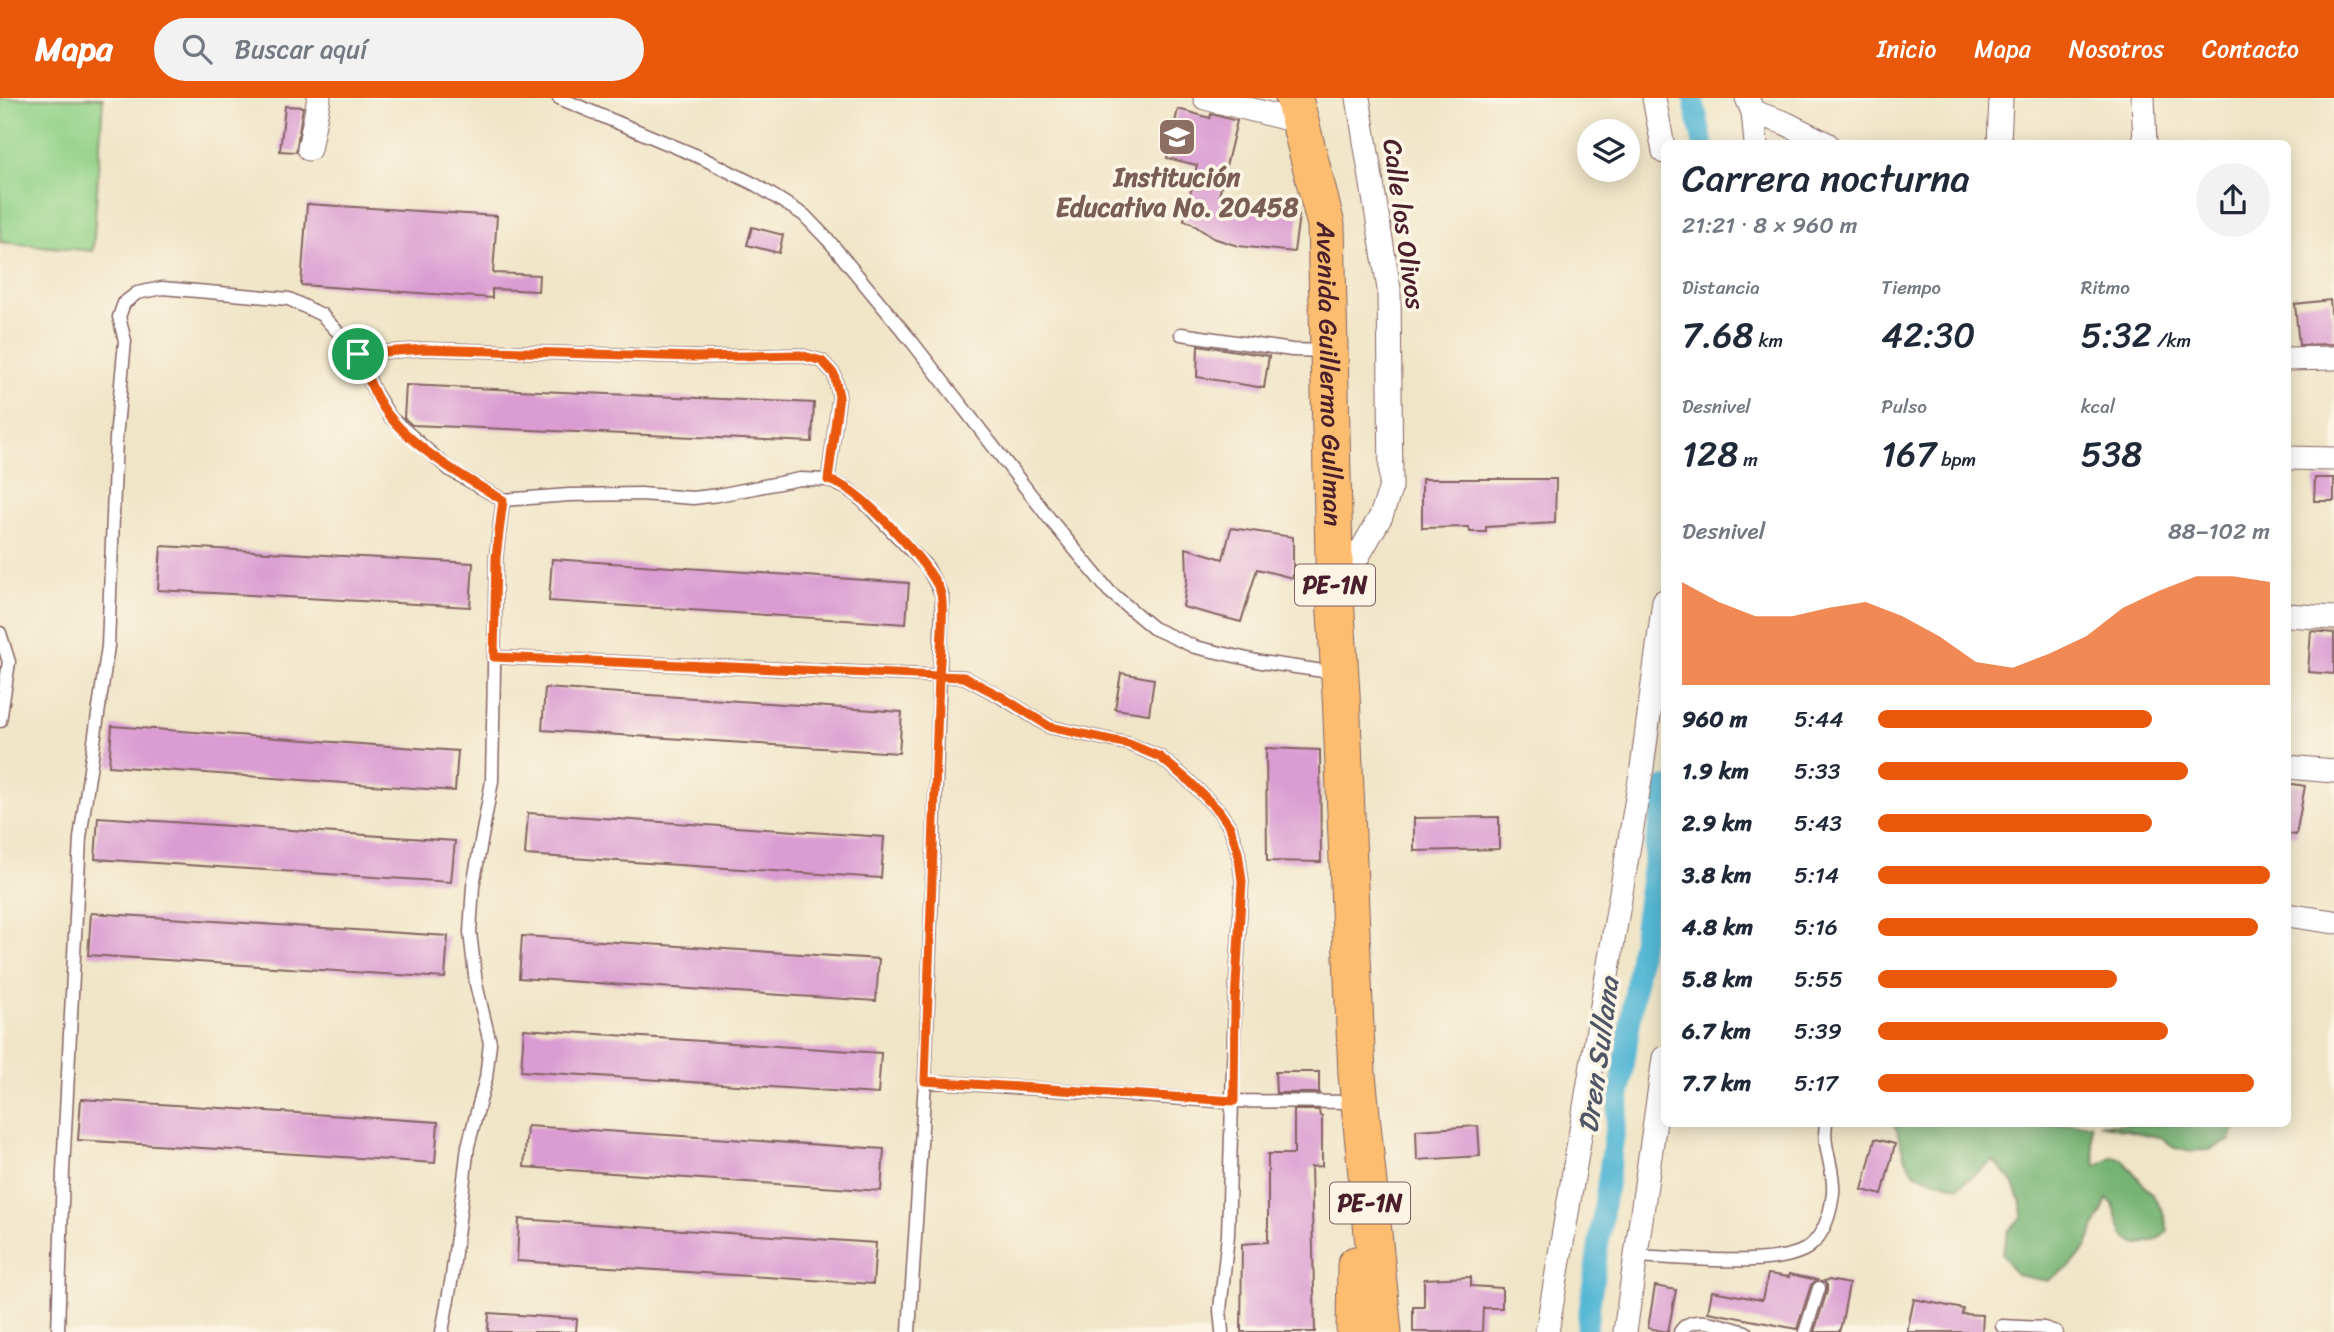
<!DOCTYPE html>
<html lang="es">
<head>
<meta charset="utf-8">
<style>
  :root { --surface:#fff; --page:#f2f2f3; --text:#1f2937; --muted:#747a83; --accent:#ea580c }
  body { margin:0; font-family:Sriracha,sans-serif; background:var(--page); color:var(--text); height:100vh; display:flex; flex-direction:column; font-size:26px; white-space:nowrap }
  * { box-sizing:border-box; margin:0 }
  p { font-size:23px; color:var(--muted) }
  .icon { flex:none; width:38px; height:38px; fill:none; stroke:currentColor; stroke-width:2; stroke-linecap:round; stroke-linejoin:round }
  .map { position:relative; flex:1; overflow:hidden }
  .sheet { position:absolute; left:1661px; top:42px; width:630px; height:987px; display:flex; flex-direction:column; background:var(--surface); border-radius:10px; box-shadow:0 4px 18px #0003 }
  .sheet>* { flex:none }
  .controls { position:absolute; left:1577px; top:21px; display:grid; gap:14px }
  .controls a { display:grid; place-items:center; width:63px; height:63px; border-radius:50%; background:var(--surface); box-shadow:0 4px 18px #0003; font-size:35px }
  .pin { position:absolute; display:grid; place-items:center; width:60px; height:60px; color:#fff; margin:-30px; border:4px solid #fff; border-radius:50%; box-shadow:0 2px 7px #0007 }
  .round { display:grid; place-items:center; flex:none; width:74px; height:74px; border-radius:37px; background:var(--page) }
  .headline { display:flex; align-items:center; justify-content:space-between; height:119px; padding:0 21px }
  h1 { font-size:38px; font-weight:600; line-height:52px }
  .metrics { display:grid; grid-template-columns:repeat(3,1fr); gap:10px; height:119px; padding:7px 21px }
  .metrics div { display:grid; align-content:center }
  .metrics b { font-size:35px; font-weight:600 }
  .metrics small { font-size:19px; font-weight:400 }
  .metrics p { font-size:19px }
  .chart { height:196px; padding:14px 21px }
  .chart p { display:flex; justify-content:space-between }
  .chart svg { width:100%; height:126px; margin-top:7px; fill:var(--accent); opacity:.7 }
  ul { padding:0 21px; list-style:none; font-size:23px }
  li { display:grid; grid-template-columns:112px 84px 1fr; align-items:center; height:52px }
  li i { height:18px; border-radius:9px; background:var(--accent) }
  header { display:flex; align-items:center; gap:42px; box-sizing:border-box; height:98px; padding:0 35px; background:var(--accent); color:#fff }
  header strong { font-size:33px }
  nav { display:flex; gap:38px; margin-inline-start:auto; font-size:24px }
  .search { width:490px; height:63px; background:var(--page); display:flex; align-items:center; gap:18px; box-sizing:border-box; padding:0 24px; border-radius:38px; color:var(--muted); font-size:26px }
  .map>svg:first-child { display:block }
  .green { fill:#93d288; stroke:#6e785a; stroke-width:2 }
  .forest { fill:#76b474; stroke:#606a50; stroke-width:2 }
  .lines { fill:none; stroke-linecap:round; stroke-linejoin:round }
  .canal { stroke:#56b8d5; stroke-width:21 }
  .building { fill:#da9cd2 }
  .service-casing { stroke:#846462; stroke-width:15 }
  .minor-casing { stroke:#846462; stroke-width:25 }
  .primary-casing { stroke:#846462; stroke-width:39 }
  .service { stroke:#fff; stroke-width:12 }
  .minor { stroke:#fff; stroke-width:23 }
  .primary { stroke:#fcbd6f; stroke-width:37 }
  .route-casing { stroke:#fff; stroke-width:14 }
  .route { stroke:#ea580c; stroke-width:9 }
  .labels { text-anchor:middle; stroke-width:7; stroke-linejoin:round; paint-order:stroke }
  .shield { fill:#fcf5e5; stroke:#7f5f63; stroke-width:2 }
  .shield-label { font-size:24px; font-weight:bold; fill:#4a1f2b }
  .education-label { font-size:26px; font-weight:bold; fill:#785e54; stroke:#fcf5e5 }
  .street-label { font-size:26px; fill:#4a1f2b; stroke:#fcf5e5 }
  .water-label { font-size:28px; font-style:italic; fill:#4e5566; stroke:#fcf5e5 }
</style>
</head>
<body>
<header>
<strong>Mapa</strong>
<div class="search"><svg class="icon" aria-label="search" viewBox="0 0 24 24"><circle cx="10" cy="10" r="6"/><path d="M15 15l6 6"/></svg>Buscar aquí</div>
<nav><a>Inicio</a><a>Mapa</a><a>Nosotros</a><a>Contacto</a></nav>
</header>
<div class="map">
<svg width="2334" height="1234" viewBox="0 0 2334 1234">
  <rect width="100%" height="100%" fill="#fcf5e5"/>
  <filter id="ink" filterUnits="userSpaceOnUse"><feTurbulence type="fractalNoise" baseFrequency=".0143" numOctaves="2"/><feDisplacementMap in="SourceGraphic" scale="14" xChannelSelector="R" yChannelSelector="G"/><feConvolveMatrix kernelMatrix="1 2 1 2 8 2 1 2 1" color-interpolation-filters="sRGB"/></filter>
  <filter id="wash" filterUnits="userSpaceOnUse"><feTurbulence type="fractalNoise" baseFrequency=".00686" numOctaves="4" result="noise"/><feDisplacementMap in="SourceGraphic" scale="28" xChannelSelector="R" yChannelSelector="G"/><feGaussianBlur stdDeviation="1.57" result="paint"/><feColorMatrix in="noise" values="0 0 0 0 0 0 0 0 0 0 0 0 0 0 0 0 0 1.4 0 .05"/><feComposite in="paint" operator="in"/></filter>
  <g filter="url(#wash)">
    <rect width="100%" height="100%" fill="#f0e5c7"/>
    <path class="green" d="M 0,0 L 103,0 L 93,153 L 0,144 Z"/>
    <path class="forest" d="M 1895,1026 L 2091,1026 L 2092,1046 L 2096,1068 L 2111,1059 L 2122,1061 L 2152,1096 L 2163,1114 L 2168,1133 L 2157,1142 L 2137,1147 L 2123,1137 L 2113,1106 L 2107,1101 L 2086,1150 L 2071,1168 L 2047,1183 L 2016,1177 L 2002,1155 L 2009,1132 L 2023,1118 C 2021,1094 2011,1078 1993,1063 L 1958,1089 L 1915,1076 L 1904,1057 Z
      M 2099,1026 L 2238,1026 L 2229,1043 L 2209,1052 L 2192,1053 L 2174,1050 L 2163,1040 Z"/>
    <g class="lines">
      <path class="canal" d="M 1693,0 L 1703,46
        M 1586,1234 L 1664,689"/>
    </g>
    <g id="blocks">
      <path class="building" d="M 285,8 L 303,9 L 296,54 L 280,53 Z
        M 1178,11 L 1210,20 L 1211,16 L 1237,23 L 1219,97 L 1299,117 L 1294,154 L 1238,148 L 1213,140 L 1191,125 L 1184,122 L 1197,67 L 1167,60 Z
        M 307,106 L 497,118 L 493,175 L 539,177 L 538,193 L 492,191 L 492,200 L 301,187 Z
        M 752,129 L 783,137 L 779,155 L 747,147 Z
        M 2330,202 L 2334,246 L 2299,247 L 2295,206 Z
        M 1198,247 L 1269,258 L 1264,290 L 1197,279 Z
        M 406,287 L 814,305 L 812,344 L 412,327 L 404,320 Z
        M 2315,380 L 2334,380 L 2334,403 L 2314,403 Z
        M 1422,381 L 1556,381 L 1555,425 L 1486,429 L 1486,434 L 1470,434 L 1469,429 L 1422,430 Z
        M 1231,430 L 1293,439 L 1293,480 L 1257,471 L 1241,524 L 1183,509 L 1187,481 L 1186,450 L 1223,461 Z
        M 161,448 L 473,465 L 470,509 L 158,492 Z
        M 552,461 L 909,485 L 906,526 L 549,503 Z
        M 2311,533 L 2334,535 L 2334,576 L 2308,574 Z
        M 1121,575 L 1154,581 L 1149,616 L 1115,611 Z
        M 545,590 L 902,614 L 899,655 L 542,632 Z
        M 112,628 L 458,653 L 455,693 L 109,668 Z
        M 1266,650 L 1320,652 L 1321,764 L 1267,763 Z
        M 2287,685 L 2305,688 L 2296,737 L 2287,736 Z
        M 528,715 L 884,739 L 881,780 L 525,757 Z
        M 98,719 L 455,743 L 451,784 L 95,761 Z
        M 1499,719 L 1499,751 L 1414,753 L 1414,720 Z
        M 91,815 L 448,838 L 445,880 L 88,857 Z
        M 522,838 L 879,861 L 876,903 L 519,880 Z
        M 524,931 L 881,955 L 878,996 L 521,973 Z
        M 1275,974 L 1319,974 L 1319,995 L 1276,995 Z
        M 81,1001 L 438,1024 L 435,1065 L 78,1042 Z
        M 1294,1012 L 1319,1012 L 1320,1018 L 1322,1018 L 1322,1068 L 1311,1069 L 1315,1234 L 1241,1234 L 1242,1146 L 1268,1144 L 1268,1056 L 1294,1056 Z
        M 527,1028 L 884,1051 L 881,1093 L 524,1069 Z
        M 1478,1028 L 1480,1058 L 1417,1062 L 1416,1032 Z
        M 1875,1041 L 1895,1046 L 1882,1097 L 1862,1092 Z
        M 519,1121 L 876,1145 L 873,1186 L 517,1163 Z
        M 1768,1176 L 1789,1179 L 1789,1176 L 1817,1182 L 1811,1187 L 1797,1231 L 1708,1214 L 1712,1193 L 1762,1202 Z
        M 1471,1179 L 1471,1188 L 1502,1190 L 1502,1210 L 1483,1210 L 1482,1234 L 1413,1234 L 1413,1209 L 1424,1209 L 1424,1181 Z
        M 1829,1182 L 1849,1186 L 1842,1224 L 1839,1234 L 1814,1234 L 1827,1193 L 1827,1187 L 1824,1183 Z
        M 1655,1188 L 1676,1192 L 1668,1234 L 1648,1230 Z
        M 1914,1201 L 1963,1211 L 1962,1216 L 1983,1217 L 1982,1234 L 1907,1234 Z
        M 489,1215 L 577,1221 L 576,1234 L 488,1234 Z"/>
    </g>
  </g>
  <g filter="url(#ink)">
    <use href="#blocks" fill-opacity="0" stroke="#846462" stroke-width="2"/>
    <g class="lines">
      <defs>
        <path id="service" d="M 559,0 L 702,60 L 756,87 L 804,117 L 830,144 L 913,245 L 1049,420 L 1109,493 L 1153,530 L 1195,549 L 1261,564 L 1337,575
          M 1181,236 L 1292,252 L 1325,253
          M 358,256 L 424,251 L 695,259 L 800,257 L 822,263 L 834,276 L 839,298 L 828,382
          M 0,535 L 9,564 L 0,623
          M 494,559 L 964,579 L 1001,599 L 1050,629 L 1129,646 L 1160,659 L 1189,683 L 1219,713 L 1230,729 L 1238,754 L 1242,783 L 1235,904 L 1228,1137 L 1220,1212 L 1222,1234
          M 925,983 L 1217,1003 L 1357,1004
          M 1635,1158 C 1674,1159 1782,1172 1810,1148 C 1825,1135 1831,1113 1833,1095 C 1835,1071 1822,1049 1826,1026
          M 2002,1228 L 2044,1230 L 2056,1234
          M 58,1234 L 63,1073 L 80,740 L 108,548 L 116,340 L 125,243 L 119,219 L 124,205 L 137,195 L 162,190 L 289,201 L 322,217 L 358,256 L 374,293 L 390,319 L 450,372 L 503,402 L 569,397 L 641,396 L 693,400 L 718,397 L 800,381 L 828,382 L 848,391 L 864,404 L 927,469 L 942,497 L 942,513 L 925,983 L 909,1234
          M 442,1234 L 452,1179 L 468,1048 L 486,980 L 490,945 L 476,886 L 470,834 L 473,788 L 492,683 L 496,459 L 503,402
          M 1680,1234 C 1692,1213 1727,1230 1746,1234
          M 1805,1234 L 1819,1190"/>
        <path id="minor" d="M 1205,0 L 1300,24
          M 1654,0 L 1664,54
          M 1747,0 L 1753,14 L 1756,46
          M 2143,0 L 2145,46
          M 1753,14 L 1785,25 L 1827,46
          M 1999,46 L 2001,0
          M 309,51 L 319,0
          M 2287,261 L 2334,260
          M 2287,360 L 2334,361
          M 1338,493 L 1381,418 L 1391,389 L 1389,191 L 1358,0
          M 2287,517 L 2334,520
          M 2287,669 L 2334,673
          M 2287,817 L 2334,824
          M 1547,1234 L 1642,670 L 1664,503
          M 1625,1234 L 1664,960"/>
        <g id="primary">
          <path id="s1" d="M 1294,0 L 1326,127 L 1335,499 L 1341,596 L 1357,977 L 1383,1234"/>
          <path d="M 1355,1234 L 1356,1167"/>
        </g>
      </defs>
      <use href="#service" class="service-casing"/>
      <use href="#minor" class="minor-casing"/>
      <use href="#primary" class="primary-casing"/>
      <use href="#service" class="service"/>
      <use href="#minor" class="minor"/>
      <use href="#primary" class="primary"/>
    </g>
  </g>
  <g class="lines" filter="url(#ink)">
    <defs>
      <path id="route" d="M 358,256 C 367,277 375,301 390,319 C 418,353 465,380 503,402 L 496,459 L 494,559 L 939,578 L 964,579 L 1002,599 L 1050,629 L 1129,646 L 1160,659 L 1189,683 L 1219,713 L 1230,729 L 1238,754 L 1242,783 L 1235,904 L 1234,1003 L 925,983 L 939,578 C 940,559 945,514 941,496 C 935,472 870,404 848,391 C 842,387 835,384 828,382 L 839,298 L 834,276 L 822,263 L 800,257 L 695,259 L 424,251 L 358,256"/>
    </defs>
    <use href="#route" class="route-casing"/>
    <use href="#route" class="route"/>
  </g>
  <defs>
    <symbol id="school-square" viewBox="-11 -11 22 22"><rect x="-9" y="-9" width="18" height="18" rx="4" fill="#8d6e63" stroke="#fcf5e5"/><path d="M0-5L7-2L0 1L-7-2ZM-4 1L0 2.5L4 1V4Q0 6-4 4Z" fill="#fff"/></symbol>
  </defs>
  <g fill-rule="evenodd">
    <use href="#school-square" x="1155" y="17" width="44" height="44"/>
  </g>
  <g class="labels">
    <g class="shield">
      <rect x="1295" y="466.5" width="80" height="41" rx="5"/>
      <rect x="1330" y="1084.5" width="80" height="41" rx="5"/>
    </g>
    <g class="shield-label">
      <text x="1335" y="495">PE-1N</text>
      <text x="1370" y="1113">PE-1N</text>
    </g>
    <g class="education-label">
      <text x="1177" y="88">Institución<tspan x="1177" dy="30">Educativa No. 20458</tspan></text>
    </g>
    <g class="street-label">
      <text transform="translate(1404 126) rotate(82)" y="9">Calle los Olivos</text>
      <text dy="9" stroke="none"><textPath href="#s1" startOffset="280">Avenida Guillermo Gullman</textPath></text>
    </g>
    <g class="water-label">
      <text transform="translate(1598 957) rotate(-82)" y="10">Dren Sullana</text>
    </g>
  </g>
</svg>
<div class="controls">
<a><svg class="icon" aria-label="layers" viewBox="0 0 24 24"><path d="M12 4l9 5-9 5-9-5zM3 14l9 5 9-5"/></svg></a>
</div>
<div class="pin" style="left:358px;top:256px;background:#1e9e55"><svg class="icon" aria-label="arrive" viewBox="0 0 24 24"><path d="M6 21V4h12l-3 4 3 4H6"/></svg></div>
<section class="sheet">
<div class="headline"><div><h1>Carrera nocturna</h1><p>21:21 · 8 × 960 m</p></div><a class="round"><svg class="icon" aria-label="share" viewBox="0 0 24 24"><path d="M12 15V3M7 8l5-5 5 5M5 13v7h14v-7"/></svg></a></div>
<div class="metrics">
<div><p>Distancia</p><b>7.68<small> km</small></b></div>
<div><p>Tiempo</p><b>42:30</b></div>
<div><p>Ritmo</p><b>5:32<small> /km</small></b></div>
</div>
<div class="metrics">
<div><p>Desnivel</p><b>128<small> m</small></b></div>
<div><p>Pulso</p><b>167<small> bpm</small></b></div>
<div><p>kcal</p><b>538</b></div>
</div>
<div class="chart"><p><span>Desnivel</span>88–102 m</p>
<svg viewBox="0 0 160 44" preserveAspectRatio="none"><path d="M0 44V8L10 15L20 20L30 20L40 17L50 15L60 20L70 27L80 36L90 38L100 33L110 27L120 17L130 11L140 6L150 6L160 8V44z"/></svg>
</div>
<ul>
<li><b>960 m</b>5:44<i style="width:70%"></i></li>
<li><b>1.9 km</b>5:33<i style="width:79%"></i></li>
<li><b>2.9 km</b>5:43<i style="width:70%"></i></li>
<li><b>3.8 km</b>5:14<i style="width:100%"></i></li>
<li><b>4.8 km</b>5:16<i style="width:97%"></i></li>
<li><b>5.8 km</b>5:55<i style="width:61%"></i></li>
<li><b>6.7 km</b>5:39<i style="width:74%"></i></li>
<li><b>7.7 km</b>5:17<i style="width:96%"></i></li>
</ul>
</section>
</div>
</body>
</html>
